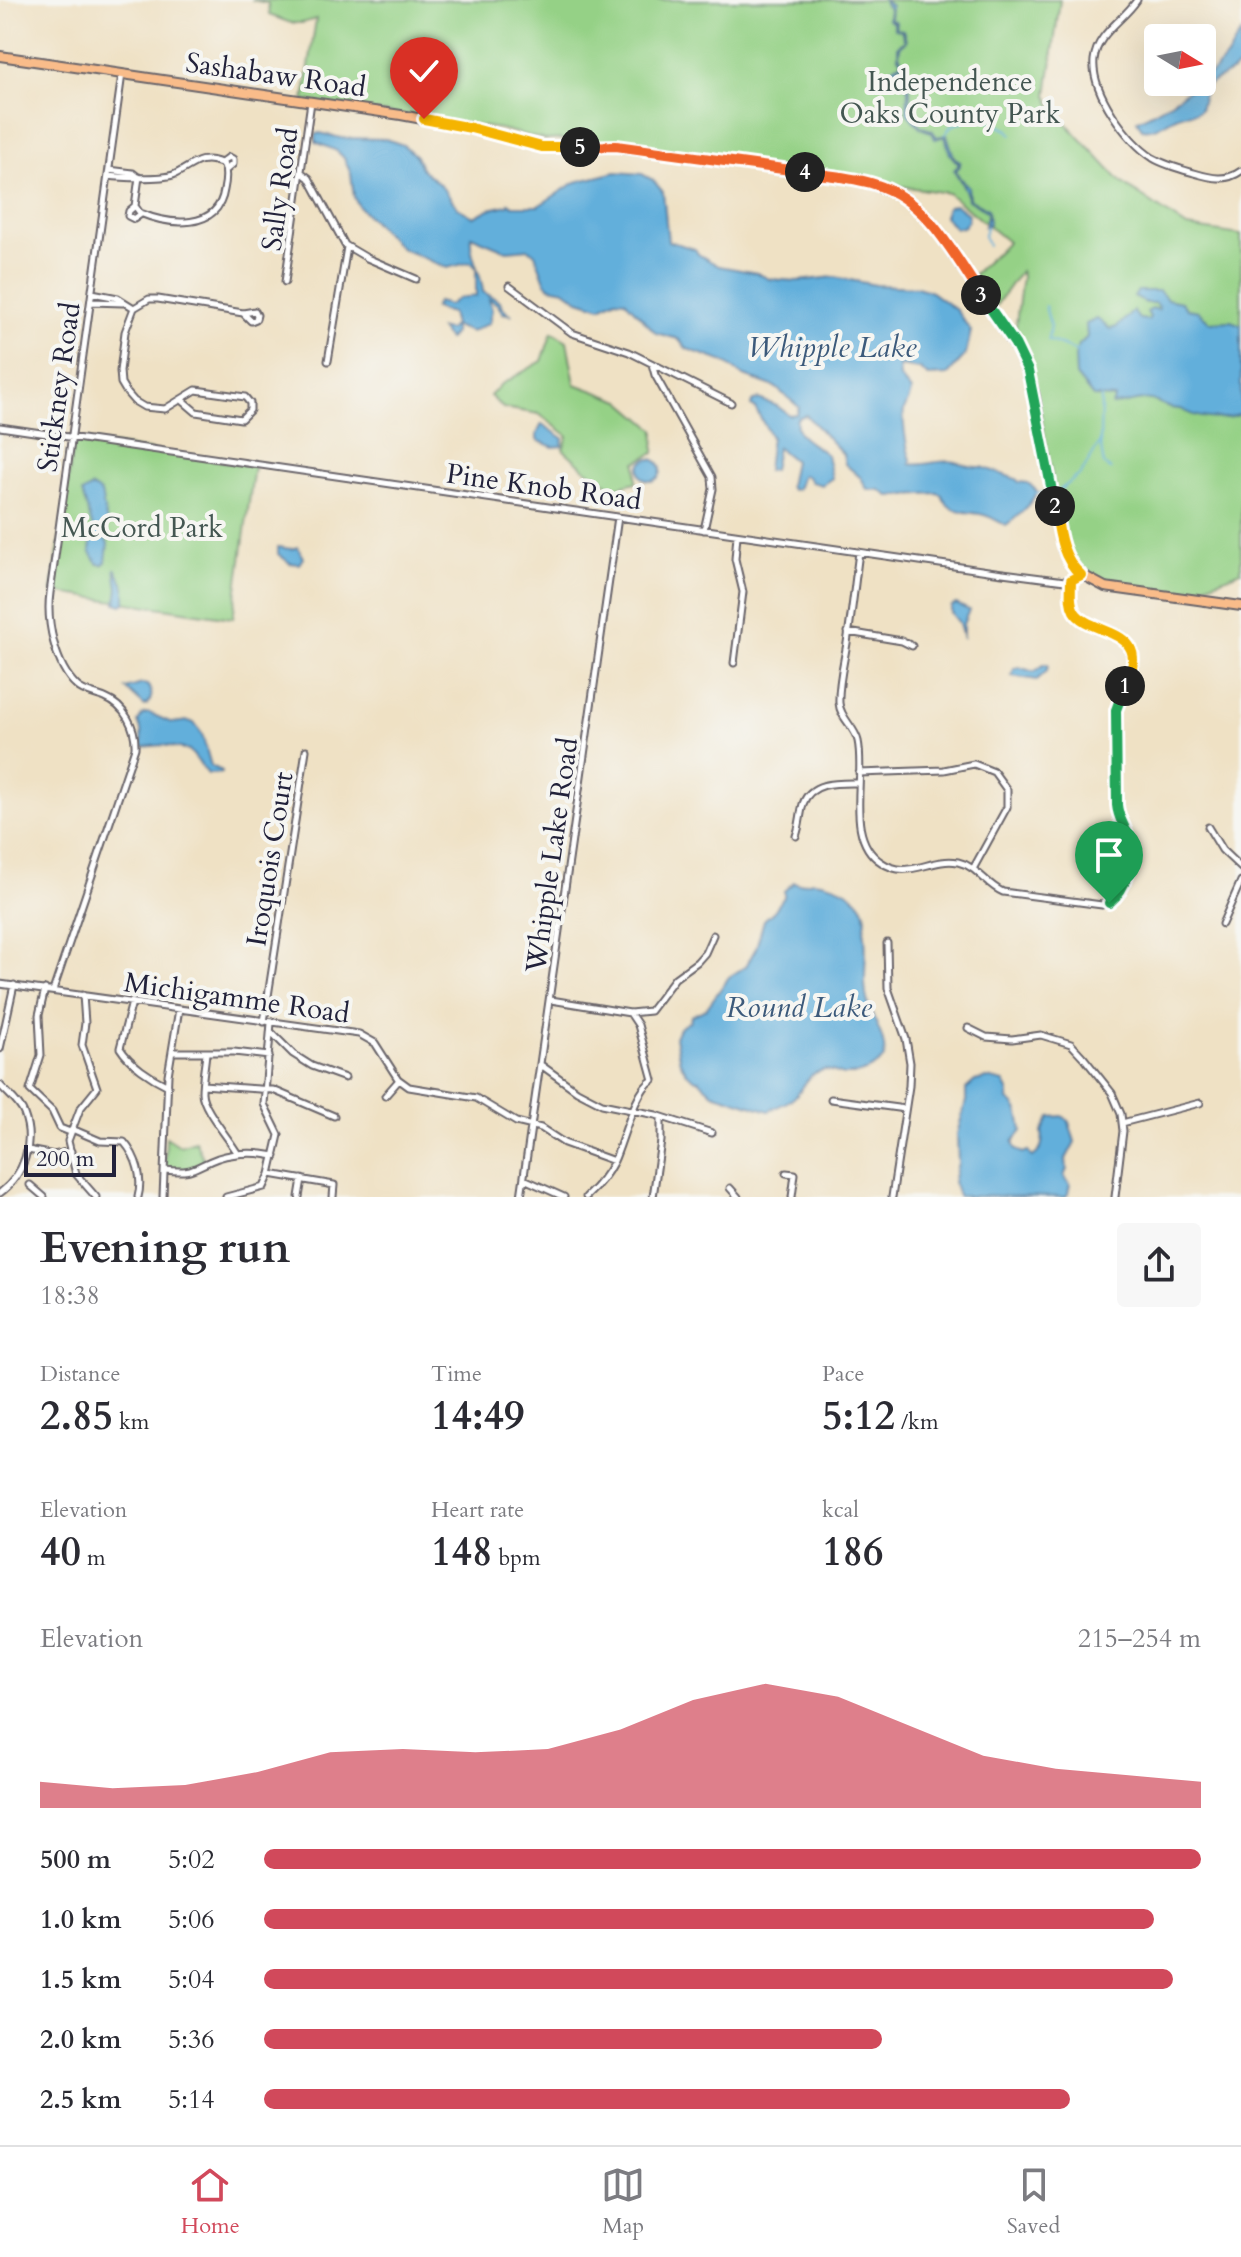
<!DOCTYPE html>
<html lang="en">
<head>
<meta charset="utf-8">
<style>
  :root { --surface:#fff; --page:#f7f7f7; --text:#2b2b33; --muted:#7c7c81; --line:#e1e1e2; --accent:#d1495b }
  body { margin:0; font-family:Cardo,serif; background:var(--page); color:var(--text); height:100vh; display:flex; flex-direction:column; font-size:30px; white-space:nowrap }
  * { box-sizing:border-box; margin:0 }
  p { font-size:26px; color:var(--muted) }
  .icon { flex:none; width:44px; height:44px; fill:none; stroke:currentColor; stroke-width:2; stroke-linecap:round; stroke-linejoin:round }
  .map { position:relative; height:1197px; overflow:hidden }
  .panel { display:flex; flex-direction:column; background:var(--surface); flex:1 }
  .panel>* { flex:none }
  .needle { width:52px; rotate:100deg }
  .tools { position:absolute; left:1144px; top:24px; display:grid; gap:16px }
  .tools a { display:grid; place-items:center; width:72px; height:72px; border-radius:8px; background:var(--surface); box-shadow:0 8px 32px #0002; font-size:40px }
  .scale { position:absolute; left:24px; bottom:20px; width:92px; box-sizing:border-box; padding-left:8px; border:4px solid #22223b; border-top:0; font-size:22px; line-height:28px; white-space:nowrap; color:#22223b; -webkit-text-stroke:6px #f6f6f2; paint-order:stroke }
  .pin { position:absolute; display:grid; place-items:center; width:68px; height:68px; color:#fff; margin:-82px -34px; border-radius:50% 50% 50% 0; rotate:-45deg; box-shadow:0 0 8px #0007 }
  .pin .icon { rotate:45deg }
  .km { position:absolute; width:40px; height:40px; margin:-20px; border-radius:50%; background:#222; color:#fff; font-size:22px; line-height:40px; text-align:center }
  .round { display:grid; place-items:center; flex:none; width:84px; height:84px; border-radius:8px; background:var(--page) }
  .head { display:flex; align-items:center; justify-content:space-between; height:136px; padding:0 40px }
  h1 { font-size:44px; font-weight:700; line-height:60px }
  .figures { display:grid; grid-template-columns:repeat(3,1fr); gap:12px; height:136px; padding:8px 40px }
  .figures div { display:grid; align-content:center }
  .figures b { font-size:40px; font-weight:700 }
  .figures small { font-size:22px; font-weight:400 }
  .figures p { font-size:22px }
  .chart { height:224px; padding:16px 40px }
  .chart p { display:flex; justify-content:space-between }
  .chart svg { width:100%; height:144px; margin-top:8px; fill:var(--accent); opacity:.7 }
  ul { padding:0 40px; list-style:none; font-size:26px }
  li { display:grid; grid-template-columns:128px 96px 1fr; align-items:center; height:60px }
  li i { height:20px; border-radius:10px; background:var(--accent) }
  .tabs { display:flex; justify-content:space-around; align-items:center; height:112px; border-top:2px solid var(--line); background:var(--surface); font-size:22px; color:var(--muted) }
  .tabs a { display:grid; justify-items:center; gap:4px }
  .tabs .on { color:var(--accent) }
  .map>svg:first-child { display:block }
  .green { fill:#95d186; stroke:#5c7a60; stroke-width:2 }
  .water { fill:#62afdb; stroke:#42688b; stroke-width:2 }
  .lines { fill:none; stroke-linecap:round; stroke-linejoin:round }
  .stream { stroke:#62afdb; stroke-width:2 }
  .minor-casing { stroke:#6a656b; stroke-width:9 }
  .major-casing { stroke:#6a656b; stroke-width:12 }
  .minor { stroke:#fff; stroke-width:5 }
  .major { stroke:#f9bc8a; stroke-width:8 }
  .split-1-casing { stroke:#fff; stroke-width:16 }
  .split-2-casing { stroke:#fff; stroke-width:16 }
  .split-3-casing { stroke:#fff; stroke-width:16 }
  .split-4-casing { stroke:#fff; stroke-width:16 }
  .split-5-casing { stroke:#fff; stroke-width:16 }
  .split-6-casing { stroke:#fff; stroke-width:16 }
  .split-1 { stroke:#22a559; stroke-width:10 }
  .split-2 { stroke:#f5b400; stroke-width:10 }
  .split-3 { stroke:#22a559; stroke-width:10 }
  .split-4 { stroke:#f0652b; stroke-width:10 }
  .split-5 { stroke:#f0652b; stroke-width:10 }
  .split-6 { stroke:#f5b400; stroke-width:10 }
  .labels { text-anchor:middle; stroke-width:8; stroke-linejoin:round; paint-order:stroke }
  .street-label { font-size:28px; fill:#22223b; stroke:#f6f6f2 }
  .park-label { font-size:28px; fill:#445752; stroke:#f6f6f2 }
  .water-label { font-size:30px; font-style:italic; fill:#3c5a7b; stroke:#f6f6f2 }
</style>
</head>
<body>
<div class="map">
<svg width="1241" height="1197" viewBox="0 0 1241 1197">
  <rect width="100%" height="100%" fill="#f6f6f2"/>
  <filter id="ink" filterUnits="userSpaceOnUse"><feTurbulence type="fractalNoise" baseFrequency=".0125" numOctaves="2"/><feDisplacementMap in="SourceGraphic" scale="16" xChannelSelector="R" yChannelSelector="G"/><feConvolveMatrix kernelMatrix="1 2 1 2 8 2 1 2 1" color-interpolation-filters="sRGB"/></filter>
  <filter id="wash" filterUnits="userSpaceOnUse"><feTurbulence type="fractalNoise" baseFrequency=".006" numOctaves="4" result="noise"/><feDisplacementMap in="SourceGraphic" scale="32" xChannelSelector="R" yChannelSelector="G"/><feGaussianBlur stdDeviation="1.8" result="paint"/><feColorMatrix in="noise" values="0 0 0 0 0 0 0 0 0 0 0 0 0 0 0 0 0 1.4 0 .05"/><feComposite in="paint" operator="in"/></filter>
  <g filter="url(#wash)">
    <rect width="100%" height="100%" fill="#efe1c4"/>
    <path class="green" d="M 251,0 L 1060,0 L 1047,95 L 1053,109 L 1121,182 L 1187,227 L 1241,235 L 1241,571 L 1179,596 L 1106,584 L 1078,569 L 1065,548 L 1037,394 L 1014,340 L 1022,276 L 1020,271 L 995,307 L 973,275 L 1008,242 L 948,193 L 574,139 L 545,140 L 500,129 L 304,101 L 316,19 L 302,23 L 291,23 L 269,15 L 268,3 Z
      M 552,332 L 567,341 L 575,384 L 621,401 L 655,430 L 654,453 L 636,462 L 636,482 L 613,488 L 584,468 L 563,449 L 568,436 L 539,414 L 503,408 L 490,396 L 500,385 L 542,361 Z
      M 74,439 L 254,466 L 233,618 L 52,592 Z
      M 166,1137 L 180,1146 L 195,1141 L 206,1164 L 191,1172 L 165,1170 Z"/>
    <path class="water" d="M 884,0 L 891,6 L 890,19 L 896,22 L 895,29 L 903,30 L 906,41 L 900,47 L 899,55 L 903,63 L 895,69 L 899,77 L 906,79 L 910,89 L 910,110 L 921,127 L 932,130 L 937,137 L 947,135 L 954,157 L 960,162 L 960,166 L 956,170 L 959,177 L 968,186 L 969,199 L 988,209 L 989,224 L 984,226 L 988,212 L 968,200 C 966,186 960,182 954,170 L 959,165 L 950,154 L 945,136 L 935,139 L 932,132 L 920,128 L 907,113 L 908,90 L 904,80 L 897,78 L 893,67 L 902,62 L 898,57 L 898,46 L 905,41 L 901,30 L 894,29 L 894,23 L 888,20 L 889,9 L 885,4 Z
      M 1241,33 L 1241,65 C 1214,87 1208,72 1200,110 C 1193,115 1189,112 1181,115 C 1167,119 1156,132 1142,129 L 1137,120 C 1159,111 1216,75 1228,55 C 1232,48 1236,40 1241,33 Z
      M 320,133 L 341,138 L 386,139 L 403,145 L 416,156 L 421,168 L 441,186 L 458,208 L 474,217 L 489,209 L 508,205 L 509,203 L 513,206 L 538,206 L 576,182 L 616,172 L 642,174 L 653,180 L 663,192 L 668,241 L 695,249 L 698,254 L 719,266 L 757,273 L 769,279 L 797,281 L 834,277 L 876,285 L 917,287 L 930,291 L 956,310 L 971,331 L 966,354 L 948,375 L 928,376 L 920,369 L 899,366 L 900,378 L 911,391 C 910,399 907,403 904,410 C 902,419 907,453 911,459 L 910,464 C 925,467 942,458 956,462 C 964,464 972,468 982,467 L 1016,479 L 1019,482 L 1028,483 L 1037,491 C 1030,506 1020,515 1006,525 C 998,522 989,515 980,514 C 963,511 948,513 942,495 L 938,493 L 889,496 L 880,490 L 867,489 L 861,478 L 845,464 L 843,454 L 806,415 L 797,418 C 793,438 814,443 827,455 L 832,478 L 822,485 L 811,482 L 808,477 L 802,475 L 797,489 L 791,490 L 789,486 L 794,461 L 777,447 L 773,470 L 767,471 L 771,437 L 755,408 L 751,406 L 752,402 L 759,399 L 777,406 L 789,415 L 797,414 L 799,407 L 775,387 L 744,376 L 724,362 L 687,349 L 678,339 L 656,333 L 625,300 L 616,299 L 601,307 L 579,300 L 565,290 L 550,287 L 545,281 L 535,254 L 529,249 L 507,251 L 471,236 C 469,256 482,273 483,292 L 500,301 L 502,307 L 512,315 L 503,313 L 497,304 L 489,299 L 492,310 L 489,323 L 471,332 L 454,326 L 454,333 L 448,340 L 440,329 L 449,330 L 454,325 L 451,313 L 434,308 L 437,302 L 449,305 L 458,298 L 476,296 L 476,268 L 471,262 L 447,268 L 400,248 L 359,207 L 354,197 L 351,174 L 344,158 L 337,151 L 316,142 L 316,134 Z
      M 956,205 L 968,214 L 968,220 L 963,227 L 955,228 L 944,216 L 948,206 Z
      M 1138,291 L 1159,291 L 1167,299 L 1181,302 L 1187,309 L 1198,311 L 1210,322 L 1231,321 L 1241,325 L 1241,414 C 1224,421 1197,420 1181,409 C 1169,410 1163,403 1151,400 C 1139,398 1125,405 1112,405 L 1115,398 L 1093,397 L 1076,376 L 1075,356 L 1078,346 L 1087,337 L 1086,324 L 1097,319 L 1110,329 L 1117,327 L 1133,311 L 1139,319 L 1148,320 L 1150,317 L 1147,312 L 1153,308 L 1158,310 L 1159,307 L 1155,303 L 1146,303 L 1134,297 Z
      M 542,424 L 563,438 L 562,446 L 553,447 L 537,440 L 537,434 Z
      M639 470a11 11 0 1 1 22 0a11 11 0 1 1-22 0Z
      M 92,487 L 101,493 L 107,523 L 103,537 L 108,543 L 106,562 L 102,565 L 98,564 L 90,551 L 93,528 L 82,493 Z
      M 278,547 L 291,549 L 298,547 L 303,558 L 299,564 L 290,563 L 278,554 Z
      M 115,568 L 125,587 L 125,603 L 122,605 L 116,603 L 118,588 Z
      M 956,604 L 969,610 L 963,624 L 963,639 L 959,623 L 951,613 L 951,607 Z
      M 1045,664 L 1048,664 L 1047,671 L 1037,680 L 1012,676 L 1014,669 L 1019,667 L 1034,672 Z
      M 142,684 L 147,685 C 154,692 152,701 145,706 L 126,689 Z
      M 149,713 L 172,723 L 189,721 L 194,723 L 202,734 L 211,766 L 222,771 L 222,773 L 208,774 L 189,750 L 163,745 L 142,747 L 141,730 L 138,722 L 143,714 Z
      M 813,881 C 838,882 874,900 864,929 C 869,953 861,980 868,1004 C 874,1022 887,1039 884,1058 C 876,1068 858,1076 844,1075 C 838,1074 831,1069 825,1070 C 807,1071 804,1090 792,1099 C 786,1103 776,1107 769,1111 L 713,1093 L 699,1080 L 696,1080 L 688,1074 L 680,1062 L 675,1037 L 679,1028 L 690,1021 L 691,1016 L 706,1009 L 729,977 L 746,966 L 756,948 L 764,920 L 774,911 L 784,897 L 784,891 L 794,882 L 799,884 Z
      M 987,1078 L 1004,1082 L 1009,1092 L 1008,1100 C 1020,1107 1020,1119 1022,1131 L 1013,1142 L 1016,1150 L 1023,1153 L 1028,1151 L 1032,1157 C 1041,1153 1044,1142 1042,1132 L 1050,1117 L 1063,1116 L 1069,1122 L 1075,1142 L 1066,1159 L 1067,1169 L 1064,1176 L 1070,1184 L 1068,1194 L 1065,1197 L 958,1196 L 953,1182 L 958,1163 L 957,1134 L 966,1101 L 966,1089 L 975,1081 Z"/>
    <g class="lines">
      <path class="stream" d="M 945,135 L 951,126 L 979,116 L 1008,130 L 1012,135
        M 986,226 L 984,236 L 988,246
        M 1045,306 L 1050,324 L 1048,340 L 1078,352
        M 1101,398 L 1100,443 L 1104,465 L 1111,470
        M 1057,492 L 1081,474 L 1099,444
        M 1036,493 L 1049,492"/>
    </g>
  </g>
  <g filter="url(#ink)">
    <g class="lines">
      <defs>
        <path id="minor" d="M 1137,0 C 1123,21 1097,33 1094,60 C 1091,92 1127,141 1153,158 C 1165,165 1180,169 1194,173 C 1211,178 1226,182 1241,171
          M 221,163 L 229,157 L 233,159 L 233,164 L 226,170
          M 109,170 L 133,173 L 138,177
          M 301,172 L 309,178 L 345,245 L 367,258 L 416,279
          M 108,176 C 122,178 161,179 173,175 C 192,167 198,154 221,163
          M 139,177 L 135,206 L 140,213 C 169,225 218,231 224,190 C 226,181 227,173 224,165 L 221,163
          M 135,206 L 129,211 L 128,216 L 134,219 L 141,214
          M 285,282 L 311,102
          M 509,286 L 572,333 L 629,352 L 731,403
          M 92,293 L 118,298 L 134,308
          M 91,302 L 123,303
          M 134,308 L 125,332 L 120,371 L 121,383 L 127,393 L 134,401 L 144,407 L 165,409 L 196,390 L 245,397 L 250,403 L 250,410 L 241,419 L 196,412 L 182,400
          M 134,308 L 149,299 L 158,299 L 243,313 L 255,311 L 257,315 L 256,319 L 251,321 L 243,313
          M 328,361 L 347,247
          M 652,364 L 655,375 L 712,477 L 713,489 L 704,530
          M 0,427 L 995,572 L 1065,581 L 1081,575
          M 859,552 C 855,582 852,612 847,643 C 844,662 838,684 839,703 C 840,718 855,727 858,741 C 866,778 844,838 881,862 C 908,881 930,857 958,862 C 977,866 986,885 1003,892 L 1102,905 L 1120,894 C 1129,879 1134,851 1127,834 C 1124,826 1118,820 1117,811 C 1114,783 1116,753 1116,725 C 1116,716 1116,708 1118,700 C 1124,682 1139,668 1129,648 C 1109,610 1070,646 1071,580
          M 848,632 L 902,641 L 912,646
          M 734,663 L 743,592 L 735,559 L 737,535
          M 859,773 L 944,770 L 974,764 L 994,772 L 1007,790 L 1007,807 L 973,869
          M 1208,827 L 1222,850 L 1241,868
          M 796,836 C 800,826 800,815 803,804 C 811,781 839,783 859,783
          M 1222,924 L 1241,881
          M 887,943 L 888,988 L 906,1039 L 910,1063 L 909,1086 L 892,1197
          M 0,984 L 359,1034 L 375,1043 L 398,1079 L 409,1087 L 476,1098 L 516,1122 L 541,1128 L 564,1143 L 614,1161
          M 45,989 L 39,1015 L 41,1055 L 30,1090 L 52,1111 L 60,1128 L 70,1132
          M 53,991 L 135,748 C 136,728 125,706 105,698 C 96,694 84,693 77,686 C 55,666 46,621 50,593 L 122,74
          M 83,995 L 85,1023 L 82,1045 L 97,1088 L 80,1109 L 68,1141 L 76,1174 L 96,1197
          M 551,1000 L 630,1013 L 650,1011 L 675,978 L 697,962 L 705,953 L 713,935
          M 132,1002 L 120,1048 C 130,1064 151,1078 168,1086
          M 264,1022 L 306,750
          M 968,1028 L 986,1037 L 1012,1039 L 1041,1035 L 1071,1044 L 1084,1058 L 1112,1093 L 1121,1114 L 1123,1131 L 1115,1197
          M 271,1032 L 293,1054 L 312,1066 L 345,1078
          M 0,1049 L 14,985
          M 172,1052 L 234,1052 L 269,1056
          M 206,1053 C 205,1065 202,1080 202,1092 C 202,1108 229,1138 238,1154
          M 541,1065 L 577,1091 L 602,1104 L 656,1115 L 712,1133
          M 0,1085 C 8,1094 20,1103 24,1114 C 35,1143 24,1175 0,1193
          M 203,1085 L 273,1090 L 334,1116
          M 385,1096 L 399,1080
          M 831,1099 L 905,1109
          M 1122,1123 L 1200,1103
          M 72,1129 L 100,1141 L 124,1142 C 137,1157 143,1178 138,1197
          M 28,1150 L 54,1155 L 71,1151
          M 165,1170 C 195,1174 193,1167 218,1158 C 237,1152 256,1152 275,1156
          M 786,1173 L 795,1174 L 792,1197
          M 270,1174 L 334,1185 L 333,1197
          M 524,1179 L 564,1197
          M 30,1185 L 44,1197
          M 730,1188 L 738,1197
          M 163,1197 L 168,1075 L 179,1009
          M 226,1197 L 264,1187 L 270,1174 L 279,1135 L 264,1104 L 271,1023
          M 299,1197 L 302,1179
          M 521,1197 L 618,517
          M 586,1197 C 598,1186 607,1175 614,1161 C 623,1142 635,1089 653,1080 L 638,1025 L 630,1013
          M 653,1197 L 661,1141 L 661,1118"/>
        <path id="major" d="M 0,56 L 401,115 L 471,128 L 542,147 L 616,146 L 864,181 L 887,189 L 904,197 L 932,223 L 1023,358 L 1034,392 L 1063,550 L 1079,573 L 1105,587 L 1241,606"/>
      </defs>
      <use href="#minor" class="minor-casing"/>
      <use href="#major" class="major-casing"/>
      <use href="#minor" class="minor"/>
      <use href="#major" class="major"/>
    </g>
  </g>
  <g class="lines" filter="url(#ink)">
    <defs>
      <path id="split-1" d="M 1109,903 C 1127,889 1136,858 1128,836 C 1124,824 1118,818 1117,805 L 1116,710 L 1125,686"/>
      <path id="split-2" d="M 1055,506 C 1059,532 1061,557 1081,575 L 1071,580 C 1071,591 1069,602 1074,611 C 1089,637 1156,626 1125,686"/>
      <path id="split-3" d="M 981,295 L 1015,344 L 1028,371 L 1055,506"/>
      <path id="split-4" d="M 805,172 C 828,176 852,177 874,184 C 927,200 952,252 981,295"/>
      <path id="split-5" d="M 580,147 L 616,146 L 805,172"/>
      <path id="split-6" d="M 424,119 L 471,128 L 542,147 L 580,147"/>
    </defs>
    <use href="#split-1" class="split-1-casing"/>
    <use href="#split-2" class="split-2-casing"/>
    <use href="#split-3" class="split-3-casing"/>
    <use href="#split-4" class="split-4-casing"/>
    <use href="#split-5" class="split-5-casing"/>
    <use href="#split-6" class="split-6-casing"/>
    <use href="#split-1" class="split-1"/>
    <use href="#split-2" class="split-2"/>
    <use href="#split-3" class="split-3"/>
    <use href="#split-4" class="split-4"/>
    <use href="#split-5" class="split-5"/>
    <use href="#split-6" class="split-6"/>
  </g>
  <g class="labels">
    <g class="street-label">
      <text transform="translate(276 74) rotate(8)" y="10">Sashabaw Road</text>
      <text transform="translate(279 189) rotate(-82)" y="10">Sally Road</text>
      <text transform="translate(58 387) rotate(-82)" y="10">Stickney Road</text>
      <text transform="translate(544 486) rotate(8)" y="10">Pine Knob Road</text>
      <text transform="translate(551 855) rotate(-82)" y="10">Whipple Lake Road</text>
      <text transform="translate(269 859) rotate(-81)" y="10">Iroquois Court</text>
      <text transform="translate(237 997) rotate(8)" y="10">Michigamme Road</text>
    </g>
    <g class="park-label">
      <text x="950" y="91">Independence<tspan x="950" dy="32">Oaks County Park</tspan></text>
      <text x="142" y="537">McCord Park</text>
    </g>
    <g class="water-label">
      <text x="832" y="357">Whipple Lake</text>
      <text x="799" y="1017">Round Lake</text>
    </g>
  </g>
</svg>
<div class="tools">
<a><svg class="needle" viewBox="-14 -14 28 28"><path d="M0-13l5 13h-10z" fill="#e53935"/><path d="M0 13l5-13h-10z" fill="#7c7c81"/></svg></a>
</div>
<div class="scale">200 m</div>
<div class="pin" style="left:1109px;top:903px;background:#1e9e55"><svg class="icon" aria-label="arrive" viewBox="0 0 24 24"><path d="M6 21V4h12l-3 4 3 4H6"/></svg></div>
<div class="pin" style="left:424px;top:119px;background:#d93025"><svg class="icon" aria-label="check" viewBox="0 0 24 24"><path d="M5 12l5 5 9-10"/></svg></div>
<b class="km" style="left:1125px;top:686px">1</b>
<b class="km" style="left:1055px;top:506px">2</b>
<b class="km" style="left:981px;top:295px">3</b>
<b class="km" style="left:805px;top:172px">4</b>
<b class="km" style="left:580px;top:147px">5</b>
</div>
<section class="panel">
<div class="head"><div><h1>Evening run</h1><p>18:38</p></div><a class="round"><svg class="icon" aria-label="share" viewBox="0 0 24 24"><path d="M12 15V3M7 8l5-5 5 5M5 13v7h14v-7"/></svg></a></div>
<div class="figures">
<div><p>Distance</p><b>2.85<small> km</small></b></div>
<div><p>Time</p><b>14:49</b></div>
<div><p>Pace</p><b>5:12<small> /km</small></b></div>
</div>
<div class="figures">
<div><p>Elevation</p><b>40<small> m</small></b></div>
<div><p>Heart rate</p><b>148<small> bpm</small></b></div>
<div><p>kcal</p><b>186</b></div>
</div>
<div class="chart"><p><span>Elevation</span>215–254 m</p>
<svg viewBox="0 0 160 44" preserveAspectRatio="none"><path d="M0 44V36L10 38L20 37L30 33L40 27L50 26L60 27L70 26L80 20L90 11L100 6L110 10L120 19L130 28L140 32L150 34L160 36V44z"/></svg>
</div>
<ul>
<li><b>500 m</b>5:02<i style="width:100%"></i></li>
<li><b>1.0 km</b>5:06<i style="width:95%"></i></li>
<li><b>1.5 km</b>5:04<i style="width:97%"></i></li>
<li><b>2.0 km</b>5:36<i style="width:66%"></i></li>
<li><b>2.5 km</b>5:14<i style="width:86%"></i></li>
</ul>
</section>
<nav class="tabs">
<a class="on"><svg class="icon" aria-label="home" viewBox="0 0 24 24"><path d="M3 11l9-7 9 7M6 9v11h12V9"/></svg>Home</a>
<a><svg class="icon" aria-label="map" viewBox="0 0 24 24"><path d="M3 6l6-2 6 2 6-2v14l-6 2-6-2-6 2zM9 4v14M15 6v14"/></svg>Map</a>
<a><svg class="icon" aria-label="saved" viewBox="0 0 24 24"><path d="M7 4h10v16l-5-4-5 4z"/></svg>Saved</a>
</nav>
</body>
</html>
